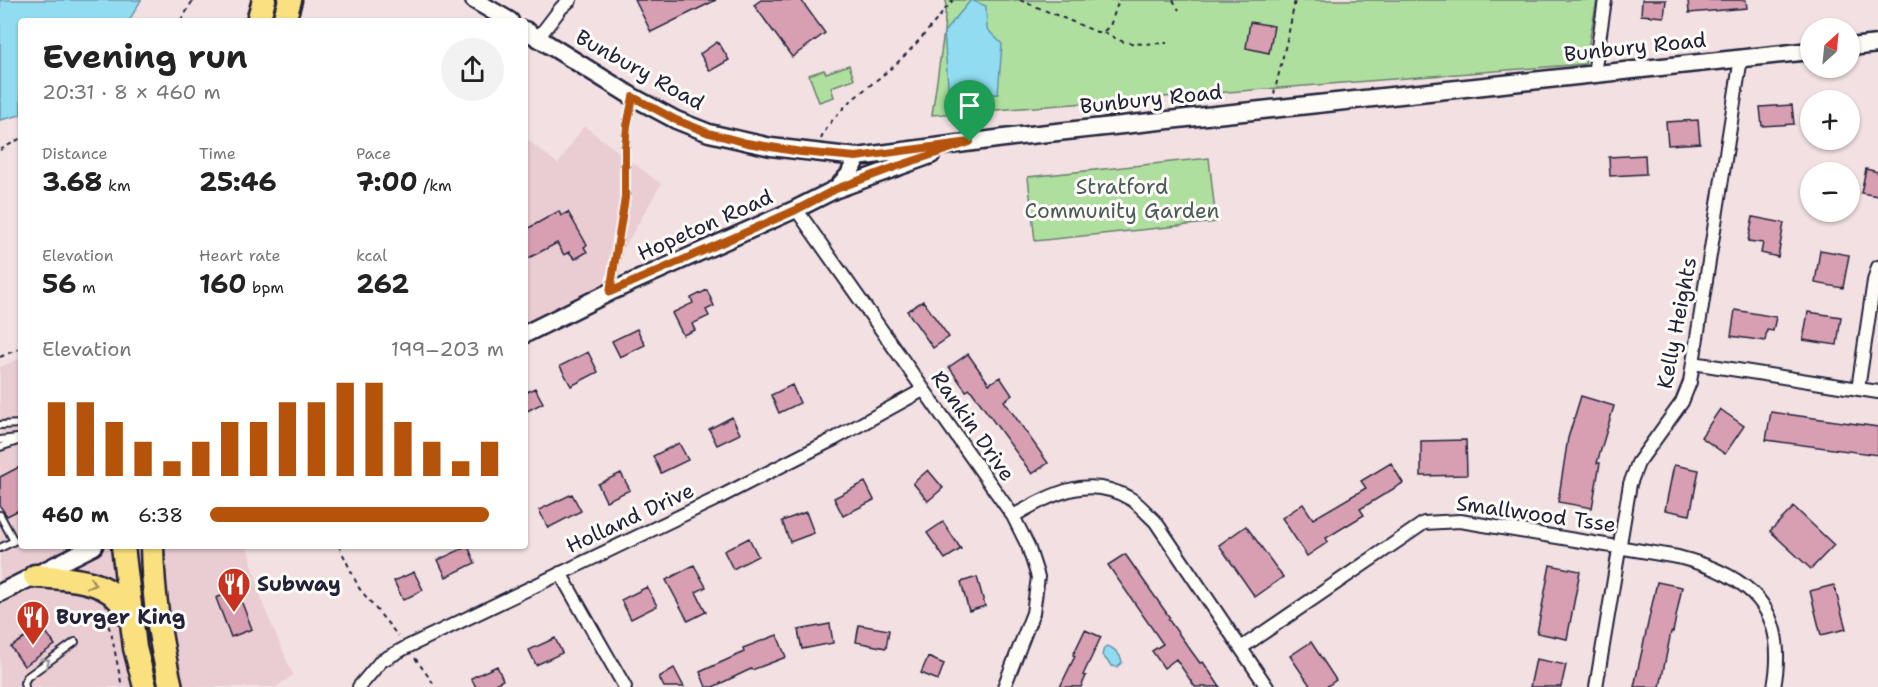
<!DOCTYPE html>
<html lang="en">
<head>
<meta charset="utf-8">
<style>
  :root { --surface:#fff; --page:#f2f2f2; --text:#222; --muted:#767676; --accent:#b45309 }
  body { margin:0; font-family:"Shantell Sans",sans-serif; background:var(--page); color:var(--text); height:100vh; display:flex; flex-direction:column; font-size:22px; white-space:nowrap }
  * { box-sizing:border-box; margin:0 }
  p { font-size:20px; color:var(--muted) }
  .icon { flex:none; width:33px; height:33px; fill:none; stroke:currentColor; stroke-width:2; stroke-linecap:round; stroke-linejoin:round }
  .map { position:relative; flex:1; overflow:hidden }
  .sheet { position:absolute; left:18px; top:18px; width:510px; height:531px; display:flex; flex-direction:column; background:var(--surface); border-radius:6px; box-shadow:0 2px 4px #0004 }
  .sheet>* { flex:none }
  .needle { width:39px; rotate:27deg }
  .tools { position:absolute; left:1800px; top:18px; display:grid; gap:12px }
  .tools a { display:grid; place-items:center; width:60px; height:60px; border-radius:50%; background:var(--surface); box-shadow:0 2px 4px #0004; font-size:30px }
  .pin { position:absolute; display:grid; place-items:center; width:51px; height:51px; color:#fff; margin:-62px -26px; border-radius:50% 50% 50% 0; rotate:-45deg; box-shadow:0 0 6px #0007 }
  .pin .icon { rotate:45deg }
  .round { display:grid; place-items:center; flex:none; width:63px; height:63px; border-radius:32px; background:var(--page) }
  .head { display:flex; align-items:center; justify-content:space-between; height:102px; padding:0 24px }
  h1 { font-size:33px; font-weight:700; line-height:45px }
  .metrics { display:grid; grid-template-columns:repeat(3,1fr); gap:9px; height:102px; padding:6px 24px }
  .metrics div { display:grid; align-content:center }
  .metrics b { font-size:26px; font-weight:700 }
  .metrics small { font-size:16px; font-weight:400 }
  .metrics p { font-size:16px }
  .chart { height:168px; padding:12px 24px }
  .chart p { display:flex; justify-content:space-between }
  .chart svg { width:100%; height:108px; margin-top:6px; stroke:var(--accent); stroke-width:6 }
  ul { padding:0 24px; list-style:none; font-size:20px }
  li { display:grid; grid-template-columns:96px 72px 1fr; align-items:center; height:45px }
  li i { height:15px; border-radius:8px; background:var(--accent) }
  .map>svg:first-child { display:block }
  .built { fill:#eaccd3 }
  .green { fill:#afdf9f; stroke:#68806d; stroke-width:1.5 }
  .water { fill:#91dcf1; stroke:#6592a8; stroke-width:1.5 }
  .building { fill:#d79fb1; stroke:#22223b; stroke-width:1.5 }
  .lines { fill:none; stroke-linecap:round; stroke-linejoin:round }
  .lane-casing { stroke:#22223b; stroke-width:10 }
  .street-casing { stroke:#22223b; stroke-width:16 }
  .secondary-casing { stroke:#22223b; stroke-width:21 }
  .highway-casing { stroke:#22223b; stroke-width:27 }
  .path { stroke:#22223b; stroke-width:2; stroke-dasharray:4.5 4.5; stroke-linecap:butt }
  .lane { stroke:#fdfcf7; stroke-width:6 }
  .street { stroke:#fdfcf7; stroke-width:12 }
  .secondary { stroke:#fdfcf7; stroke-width:16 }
  .highway { stroke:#fbe080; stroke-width:22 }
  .oneway { stroke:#998a61 }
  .oneway2 { stroke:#9a9aa2 }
  .route-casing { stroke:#fff; stroke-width:12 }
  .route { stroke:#b45309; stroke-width:8 }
  .labels { text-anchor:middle; stroke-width:6; stroke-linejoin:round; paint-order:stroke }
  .street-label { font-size:21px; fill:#22223b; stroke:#fdfcf7 }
  .park-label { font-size:21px; fill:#4c5b59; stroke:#fdfcf7 }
  .poi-label { font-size:21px; font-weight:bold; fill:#22223b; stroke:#fdfcf7; text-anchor:start }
</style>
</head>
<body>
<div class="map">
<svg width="1878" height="687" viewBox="0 0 1878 687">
  <rect width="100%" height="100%" fill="#f2e0e2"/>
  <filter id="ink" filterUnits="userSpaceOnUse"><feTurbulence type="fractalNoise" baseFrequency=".0167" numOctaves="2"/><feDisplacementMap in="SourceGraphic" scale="12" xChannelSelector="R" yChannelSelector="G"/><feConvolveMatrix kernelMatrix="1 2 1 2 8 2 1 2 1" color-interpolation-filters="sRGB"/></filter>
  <g filter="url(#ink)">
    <path class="built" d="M 584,126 L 661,184 L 596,296 L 525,333 L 525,138 L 558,164 Z
      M 21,358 L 21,546 L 247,546 L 263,605 L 293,675 L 276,687 L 0,687 L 0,367 Z"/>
    <path class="green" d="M 946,0 L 1597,0 L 1585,64 L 932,115 L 944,32 Z
      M 849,65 L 854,79 L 831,87 L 834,97 L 819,102 L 809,75 L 824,70 L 826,73 Z
      M 1209,158 L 1216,222 L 1035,241 L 1028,177 Z"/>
    <path class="water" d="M 0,0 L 141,0 L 129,21 L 21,21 L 21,115 L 0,120 Z
      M 971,0 L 986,6 L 987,29 L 1002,44 L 998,94 L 949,99 L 944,32 Z
      M 1107,646 C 1113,647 1121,655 1122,662 L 1117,667 L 1112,666 L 1102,655 L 1104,648 Z"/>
    <path class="building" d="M 635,0 L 716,0 L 651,32 Z
      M 761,0 L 801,0 L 825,33 L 792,57 L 754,5 Z
      M 1642,0 L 1666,0 L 1664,17 L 1641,15 Z
      M 1688,0 L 1746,0 L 1747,8 L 1689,13 Z
      M 1250,22 L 1274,26 L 1269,53 L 1246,48 Z
      M 717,42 L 718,44 L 719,43 L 729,60 L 710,71 L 700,54 Z
      M 1792,105 L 1794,124 L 1762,126 L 1760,107 Z
      M 1698,120 L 1700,143 L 1668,145 L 1666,122 Z
      M 1645,155 L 1646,174 L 1610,176 L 1609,157 Z
      M 1866,169 L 1878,172 L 1878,196 L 1861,193 Z
      M 559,211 L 561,216 L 568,212 L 587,245 L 584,247 L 587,252 L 575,259 L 569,252 L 564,255 L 557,243 L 525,260 L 525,230 Z
      M 1753,217 L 1784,223 L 1778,257 L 1761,253 L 1763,243 L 1748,241 Z
      M 1820,250 L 1849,255 L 1843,288 L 1815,283 Z
      M 707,290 L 714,306 L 706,310 L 709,316 L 692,324 L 695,330 L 683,335 L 672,313 L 693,303 L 691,298 Z
      M 923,301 L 949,337 L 933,348 L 907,311 Z
      M 1735,310 L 1776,317 L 1773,331 L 1767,330 L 1765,341 L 1731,336 Z
      M 1808,312 L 1841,317 L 1837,345 L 1803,340 Z
      M 637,329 L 645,345 L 620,357 L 612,341 Z
      M 588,352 L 598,372 L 571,386 L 560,366 Z
      M 968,354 L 989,384 L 1000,377 L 1012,395 L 1004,401 L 1048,463 L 1032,474 L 970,389 L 966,391 L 949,367 Z
      M 792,385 L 800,403 L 779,413 L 771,395 Z
      M 535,388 L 543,403 L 525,412 L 525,393 Z
      M 1581,396 L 1614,406 L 1597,463 L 1600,463 L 1592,508 L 1558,502 L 1568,438 Z
      M 1720,409 L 1744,426 L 1725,454 L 1701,437 Z
      M 1771,412 L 1878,427 L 1878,455 L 1766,440 Z
      M 732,417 L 740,434 L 717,445 L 709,429 Z
      M 1466,440 L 1467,475 L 1421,476 L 1421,441 Z
      M 679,443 L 688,460 L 661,473 L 653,456 Z
      M 1391,463 L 1403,483 L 1360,509 L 1364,515 L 1326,538 L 1328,542 L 1307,556 L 1282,518 L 1303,504 L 1313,519 L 1366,488 L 1361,481 Z
      M 1674,465 L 1699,470 L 1690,515 L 1665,510 Z
      M 21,466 L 21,509 L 7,516 L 0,506 L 0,477 Z
      M 928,470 L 943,488 L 928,501 L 913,483 Z
      M 621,473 L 630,490 L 606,501 L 598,484 Z
      M 865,482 L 874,500 L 843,516 L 834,498 Z
      M 572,494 L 581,511 L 548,528 L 539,510 Z
      M 1794,507 L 1834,545 L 1811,569 L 1770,531 Z
      M 806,512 L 814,533 L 790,542 L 782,521 Z
      M 943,522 L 961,549 L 945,559 L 927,533 Z
      M 1246,526 L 1283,577 L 1255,597 L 1219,545 Z
      M 749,538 L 758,556 L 733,569 L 724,551 Z
      M 468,546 L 475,563 L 446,577 L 438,560 Z
      M 1125,554 L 1170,618 L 1168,619 L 1200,663 L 1203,662 L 1220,687 L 1195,687 L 1176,659 L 1164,668 L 1152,651 L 1163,644 L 1108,565 Z
      M 694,565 L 706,587 L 696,592 L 706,612 L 688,621 L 666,580 Z
      M 1550,565 L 1580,571 L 1567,639 L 1537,633 Z
      M 414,572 L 423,590 L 403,600 L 394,581 Z
      M 977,577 L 985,606 L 969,611 L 961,582 Z
      M 1657,582 L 1682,587 L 1673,632 L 1671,632 L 1660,687 L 1634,687 Z
      M 1834,585 L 1846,629 L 1821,635 L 1810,591 Z
      M 647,587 L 657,606 L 631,619 L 621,600 Z
      M 237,590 L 252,629 L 231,637 L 216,598 Z
      M 830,624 L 833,643 L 802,649 L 798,630 Z
      M 859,625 L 889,630 L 886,648 L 856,642 Z
      M 42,626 L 55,645 L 24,666 L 11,647 Z
      M 1085,630 L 1101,637 L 1083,675 L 1086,676 L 1081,687 L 1060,687 L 1075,656 L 1073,655 Z
      M 777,635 L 786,657 L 752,670 L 751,669 L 713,687 L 706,687 L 700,672 L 744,652 L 743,648 Z
      M 555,638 L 562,653 L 536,665 L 529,650 Z
      M 1311,642 L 1336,680 L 1326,687 L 1311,687 L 1290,656 Z
      M 928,657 L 944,664 L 938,680 L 921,673 Z
      M 1536,659 L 1566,665 L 1561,687 L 1530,687 Z
      M 497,666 L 503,680 L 489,687 L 476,687 L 471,678 Z
      M 674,668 L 684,687 L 664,687 L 659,677 Z"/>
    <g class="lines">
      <defs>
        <path id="lane" d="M 611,289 L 625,198 L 625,148 L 627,126 L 633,100
          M 0,425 L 21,424
          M 0,440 L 17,438
          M 0,447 L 21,440
          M 0,515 L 14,541 L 0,548
          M 25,687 L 24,683 L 27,677 L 75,642"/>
        <path id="street" d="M 538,38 L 561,8 L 570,0
          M 1594,74 L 1605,0
          M 796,209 L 1013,516 L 1028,546 L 1038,577 L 1033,613 L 1004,687
          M 1693,363 L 1878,392
          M 1858,389 L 1874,281 L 1878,267
          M 1013,516 C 1051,495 1088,473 1131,499 C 1139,504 1147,514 1155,521 L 1267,687
          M 560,573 L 625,687
          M 1241,648 L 1424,523 L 1460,521 L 1678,557 C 1749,575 1789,608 1774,687
          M 359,687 L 381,661 L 407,647 L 716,499 L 834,439 L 923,390
          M 1596,687 L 1630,484 L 1638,463 L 1682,402 L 1690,382 L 1741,58"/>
        <path id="secondary" d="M 474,0 L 510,21
          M 525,30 L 633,97 L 676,120 L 709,133 L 771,147 L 857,157 L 1020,136 L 1810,51
          M 1850,47 L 1878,44
          M 837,189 L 931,155
          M 525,334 L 610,292 L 796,209 L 836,189 L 849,175 L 857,157
          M 0,593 L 94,546"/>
        <path id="highway" d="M 258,21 L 264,0
          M 284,21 L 290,0
          M 123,546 L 135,648 L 145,687
          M 152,546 C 153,593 160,642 171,687
          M 35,576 C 61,578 101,578 119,600 C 123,606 127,614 131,620"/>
      </defs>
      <use href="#lane" class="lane-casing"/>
      <use href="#street" class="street-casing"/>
      <use href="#secondary" class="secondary-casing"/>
      <use href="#highway" class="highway-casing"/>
      <path class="path" d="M 1020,0 L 1097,32 C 1106,31 1111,37 1119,40 C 1134,46 1152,43 1167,43
        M 1173,0 L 1179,10
        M 181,21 L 193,0
        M 1104,31 L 1110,26 L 1119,0
        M 1274,94 L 1290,27 L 1295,0
        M 821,139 C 834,108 872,86 897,63 C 917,44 935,22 953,0
        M 0,150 L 21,138
        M 0,357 L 21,348
        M 339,546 L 359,588 L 398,636
        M 101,609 L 111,632 L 122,687
        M 415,658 L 436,687"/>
      <use href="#lane" class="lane"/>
      <use href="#street" class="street"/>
      <use href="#secondary" class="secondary"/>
      <use href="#highway" class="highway"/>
    </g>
    <defs><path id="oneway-chevron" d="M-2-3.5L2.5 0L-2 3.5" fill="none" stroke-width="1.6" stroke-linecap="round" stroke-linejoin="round" transform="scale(1.5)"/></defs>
    <use class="oneway" href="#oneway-chevron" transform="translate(92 584) rotate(21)"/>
    <use class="oneway2" href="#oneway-chevron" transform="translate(46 662) rotate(-35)"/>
  </g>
  <g class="lines" filter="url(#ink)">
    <defs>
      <path id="route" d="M 633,97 L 676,120 L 709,133 L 747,143 L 801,152 L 856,157 L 970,142 L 898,166 L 836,189 L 796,210 L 610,292 L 625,198 L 625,148 L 627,126 Z"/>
    </defs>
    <use href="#route" class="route-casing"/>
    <use href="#route" class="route"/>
  </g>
  <defs>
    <symbol id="restaurant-pin" viewBox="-11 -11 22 30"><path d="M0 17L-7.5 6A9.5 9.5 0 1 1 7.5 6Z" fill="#c8321e" stroke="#fdfcf7"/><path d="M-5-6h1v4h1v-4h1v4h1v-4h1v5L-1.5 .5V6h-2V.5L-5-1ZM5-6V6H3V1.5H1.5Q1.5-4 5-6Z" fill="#fff"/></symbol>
  </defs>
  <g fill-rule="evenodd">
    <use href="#restaurant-pin" x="215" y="565" width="38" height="52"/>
    <use href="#restaurant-pin" x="14" y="598" width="38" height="52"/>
  </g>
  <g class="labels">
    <g class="street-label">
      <text transform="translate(1635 47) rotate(-6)" y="7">Bunbury Road</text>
      <text transform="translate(640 70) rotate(29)" y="7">Bunbury Road</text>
      <text transform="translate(1151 99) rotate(-6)" y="7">Bunbury Road</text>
      <text transform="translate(705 225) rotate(-24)" y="7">Hopeton Road</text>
      <text transform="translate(1677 323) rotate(-79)" y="7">Kelly Heights</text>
      <text transform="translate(973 426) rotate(55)" y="7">Rankin Drive</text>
      <text transform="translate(1536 514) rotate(8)" y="7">Smallwood Tsse</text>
      <text transform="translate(630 518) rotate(-25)" y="7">Holland Drive</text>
    </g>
    <g class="park-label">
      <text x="1122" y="194">Stratford<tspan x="1122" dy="24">Community Garden</tspan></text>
    </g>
    <g class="poi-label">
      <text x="257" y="591">Subway</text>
      <text x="56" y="624">Burger King</text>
    </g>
  </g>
</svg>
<div class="tools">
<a><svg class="needle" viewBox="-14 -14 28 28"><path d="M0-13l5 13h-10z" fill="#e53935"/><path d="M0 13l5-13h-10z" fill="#767676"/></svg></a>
<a>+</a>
<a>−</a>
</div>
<div class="pin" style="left:970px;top:142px;background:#1e9e55"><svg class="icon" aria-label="arrive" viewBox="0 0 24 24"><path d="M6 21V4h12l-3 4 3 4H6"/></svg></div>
<section class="sheet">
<div class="head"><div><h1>Evening run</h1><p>20:31 · 8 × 460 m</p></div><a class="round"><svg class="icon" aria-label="share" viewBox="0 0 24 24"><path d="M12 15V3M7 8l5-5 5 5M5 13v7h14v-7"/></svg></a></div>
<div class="metrics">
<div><p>Distance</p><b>3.68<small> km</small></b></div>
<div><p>Time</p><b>25:46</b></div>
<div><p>Pace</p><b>7:00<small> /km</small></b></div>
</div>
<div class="metrics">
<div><p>Elevation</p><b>56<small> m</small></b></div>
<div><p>Heart rate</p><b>160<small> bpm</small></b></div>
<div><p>kcal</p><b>262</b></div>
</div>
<div class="chart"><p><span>Elevation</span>199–203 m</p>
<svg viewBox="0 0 160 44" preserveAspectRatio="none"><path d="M5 44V14M15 44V14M25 44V22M35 44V30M45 44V38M55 44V30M65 44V22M75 44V22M85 44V14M95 44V14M105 44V6M115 44V6M125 44V22M135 44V30M145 44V38M155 44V30"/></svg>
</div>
<ul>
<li><b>460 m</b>6:38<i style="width:95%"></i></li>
</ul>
</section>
</div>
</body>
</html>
